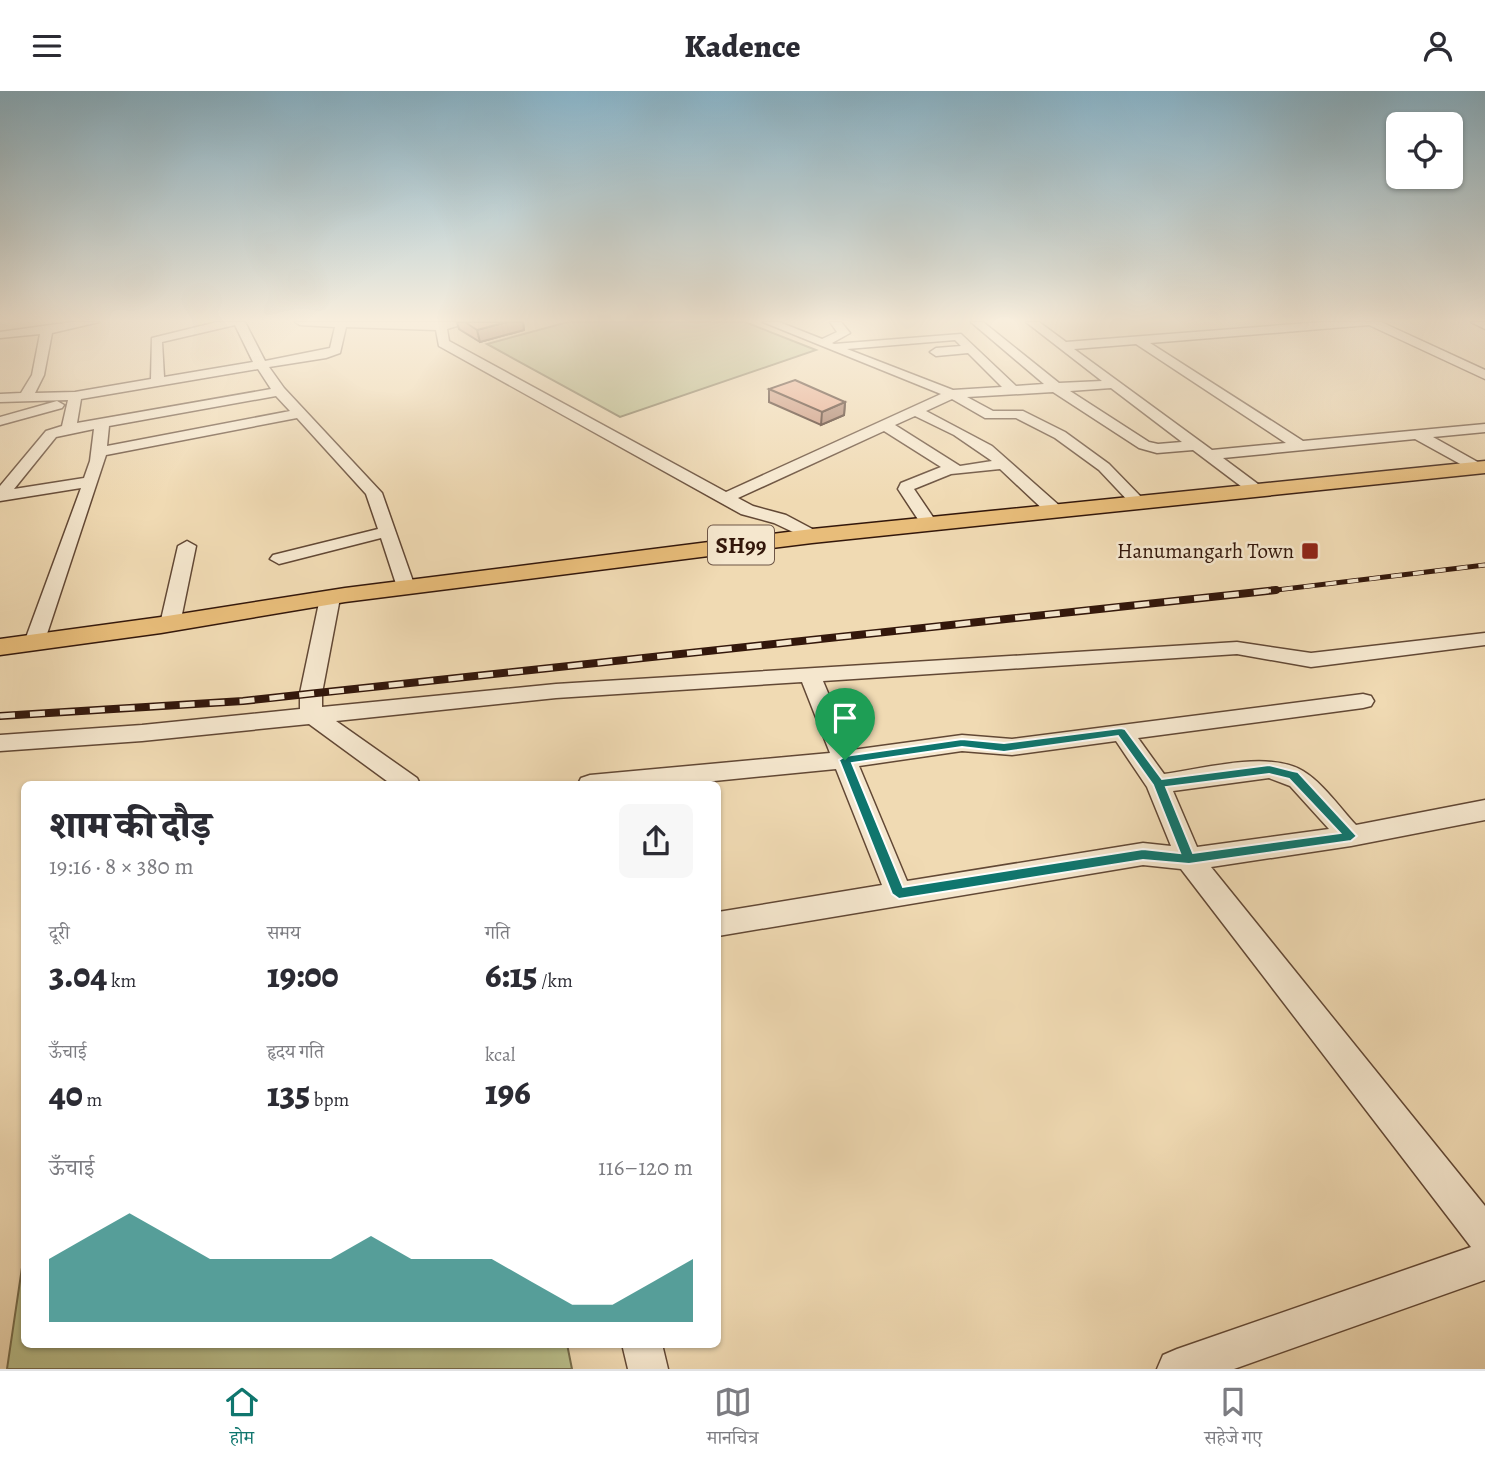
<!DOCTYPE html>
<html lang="hi">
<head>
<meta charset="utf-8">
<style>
  :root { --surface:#fff; --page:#f7f7f7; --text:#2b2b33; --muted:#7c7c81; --line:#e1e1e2; --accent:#0f766e }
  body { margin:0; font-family:Alegreya,"Noto Serif Devanagari",serif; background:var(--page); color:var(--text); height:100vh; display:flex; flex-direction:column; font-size:26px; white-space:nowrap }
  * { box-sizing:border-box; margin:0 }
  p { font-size:23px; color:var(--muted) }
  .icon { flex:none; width:38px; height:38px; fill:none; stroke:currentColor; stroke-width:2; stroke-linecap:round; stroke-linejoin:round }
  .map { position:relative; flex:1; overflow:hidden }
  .sheet { position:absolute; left:21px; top:690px; width:700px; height:567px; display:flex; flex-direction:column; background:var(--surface); border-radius:10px; box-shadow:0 2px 5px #0004 }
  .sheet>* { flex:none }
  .controls { position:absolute; left:1386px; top:21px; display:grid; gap:14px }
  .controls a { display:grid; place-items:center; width:77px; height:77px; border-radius:10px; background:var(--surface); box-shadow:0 2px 5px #0004; font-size:35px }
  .pin { position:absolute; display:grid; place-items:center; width:60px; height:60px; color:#fff; margin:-72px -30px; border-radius:50% 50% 50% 0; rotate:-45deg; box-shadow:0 0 7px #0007 }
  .pin .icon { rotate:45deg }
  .round { display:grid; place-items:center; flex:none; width:74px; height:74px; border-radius:10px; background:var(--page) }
  .head { display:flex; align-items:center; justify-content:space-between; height:119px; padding:0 28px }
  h1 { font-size:38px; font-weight:800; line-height:52px }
  .metrics { display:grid; grid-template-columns:repeat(3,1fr); gap:10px; height:119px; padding:7px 28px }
  .metrics div { display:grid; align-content:center }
  .metrics b { font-size:35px; font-weight:800 }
  .metrics small { font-size:19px; font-weight:400 }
  .metrics p { font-size:19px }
  .chart { height:196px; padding:14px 28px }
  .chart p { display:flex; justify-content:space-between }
  .chart svg { width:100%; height:126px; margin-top:7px; fill:var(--accent); opacity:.7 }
  header { display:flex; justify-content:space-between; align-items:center; height:91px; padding:0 28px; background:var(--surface); font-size:32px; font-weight:800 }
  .tab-bar { display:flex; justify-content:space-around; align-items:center; height:98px; border-top:2px solid var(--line); background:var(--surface); font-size:19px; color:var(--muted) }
  .tab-bar a { display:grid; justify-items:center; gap:4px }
  .tab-bar .on { color:var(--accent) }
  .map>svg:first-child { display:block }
  .green { fill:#bac08c; stroke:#766c4c; stroke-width:2 }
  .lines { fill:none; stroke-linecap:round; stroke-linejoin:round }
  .minor-casing { stroke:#624835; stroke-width:3 }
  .major-casing { stroke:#33170b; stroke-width:3 }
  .minor { fill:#f5e7ce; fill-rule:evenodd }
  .major { fill:#e8bd7a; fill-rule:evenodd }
  .rail-far1-casing { stroke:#33170b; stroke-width:5 }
  .rail-casing { stroke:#33170b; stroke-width:8 }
  .rail-far1 { stroke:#f5e7ce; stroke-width:3.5; stroke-dasharray:11; stroke-linecap:butt }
  .rail { stroke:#f5e7ce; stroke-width:5; stroke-dasharray:15; stroke-linecap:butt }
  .wall { fill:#c58d75; stroke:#33170b; stroke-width:2 }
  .shaded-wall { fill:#a0735f; stroke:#33170b; stroke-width:2 }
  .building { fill:#e5a488; stroke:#33170b; stroke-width:2 }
  .route { fill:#0f766e; stroke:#fff; stroke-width:2; fill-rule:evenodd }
  .poi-dot { fill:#8f2418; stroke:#f5e7ce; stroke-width:2.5 }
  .labels { text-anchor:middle; stroke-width:5; stroke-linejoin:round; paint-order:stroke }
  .far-poi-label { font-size:21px; fill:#33170b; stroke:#f5e7ce; text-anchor:end }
  .shield { fill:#f5e7ce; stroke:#6d5546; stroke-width:2 }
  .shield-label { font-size:23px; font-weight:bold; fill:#33170b }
</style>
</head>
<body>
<header><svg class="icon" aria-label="menu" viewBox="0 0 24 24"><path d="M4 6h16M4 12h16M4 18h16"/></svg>Kadence<svg class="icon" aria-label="person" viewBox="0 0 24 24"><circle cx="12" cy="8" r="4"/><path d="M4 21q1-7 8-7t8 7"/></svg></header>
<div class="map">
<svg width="1485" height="1278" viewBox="0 0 1485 1278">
  <rect width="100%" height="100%" fill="#f0dab3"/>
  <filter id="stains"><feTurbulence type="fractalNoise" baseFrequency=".00286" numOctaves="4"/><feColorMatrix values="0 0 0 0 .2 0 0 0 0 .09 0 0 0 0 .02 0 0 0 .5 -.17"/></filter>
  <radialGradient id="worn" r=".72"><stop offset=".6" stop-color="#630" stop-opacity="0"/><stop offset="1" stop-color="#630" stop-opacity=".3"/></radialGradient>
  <path class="green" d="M 568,231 L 745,231 L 816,259 L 620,326 L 487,253 Z
    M 24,1163 L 24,1253 L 567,1253 L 572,1278 L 7,1278 Z"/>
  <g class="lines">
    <defs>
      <path id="minor" d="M 72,231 L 99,231 L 52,242 L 44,284 L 35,302 L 75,301 L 151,288 L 152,247 L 217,231 L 245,231 L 265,270 L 330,257 L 335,236 L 300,234 L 295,231 L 470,231 L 447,238 L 449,250 L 726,401 L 941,303 L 763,231 L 779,231 L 822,248 L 837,241 L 830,231 L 841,231 L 850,242 L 832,252 L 834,253 L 961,243 L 1016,295 L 1044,293 L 971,231 L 983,231 L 1059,292 L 1102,290 L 1026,231 L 1039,231 L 1066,251 L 1322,231 L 1381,231 L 1485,279 L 1485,288 L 1369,234 L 1150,252 L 1303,350 L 1485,333 L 1485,341 L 1433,346 L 1483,374 L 1485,378 L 1478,382 L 1473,380 L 1415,348 L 1223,367 L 1262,396 L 1264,399 L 1256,404 L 1250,402 L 1193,359 L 1157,362 L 1139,357 L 1053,301 L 967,306 L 993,320 L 1023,320 L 1065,341 L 1109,373 L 1146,411 L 1144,414 L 1132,414 L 1099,379 L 1055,347 L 1016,327 L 985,327 L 952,308 L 926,320 L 992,355 L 1061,416 L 1063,420 L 1061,424 L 1049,424 L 1000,378 L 951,383 L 914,398 L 937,432 L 935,436 L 923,436 L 898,398 L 901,392 L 941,376 L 884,340 L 738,407 L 753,415 L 786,424 L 818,441 L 821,445 L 818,449 L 812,450 L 774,432 L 741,423 L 439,255 L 436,239 L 346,236 L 340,262 L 326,267 L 269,276 L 284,297 L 382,402 L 415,496 L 413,500 L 406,502 L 397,496 L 381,447 L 279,473 L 270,468 L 273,464 L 378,438 L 366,403 L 297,327 L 106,364 L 44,552 L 41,556 L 27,556 L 24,552 L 81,397 L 0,410 L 0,395 L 46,340 L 62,335 L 68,309 L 0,311 L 0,303 L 21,302 L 32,284 L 40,243 L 0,247 L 0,241 ZM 235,234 L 253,271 L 164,286 L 162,251 ZM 955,249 L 961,255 L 936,257 L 930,261 L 936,265 L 968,262 L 1002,296 L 953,299 L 847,258 ZM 1136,253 L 1286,352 L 1212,359 L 1074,258 ZM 258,278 L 271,298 L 77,332 L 81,308 ZM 1111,297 L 1182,351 L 1158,353 L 1149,351 L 1070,300 ZM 276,305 L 290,320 L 107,355 L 109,335 ZM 915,325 L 954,344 L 992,370 L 960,375 L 895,334 ZM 94,338 L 90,370 L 84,387 L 14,398 L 56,346 Z
        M 1471,231 L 1485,231 L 1485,238 Z
        M 57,310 L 64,314 L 62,317 L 0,334 L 0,326 Z
        M 187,450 L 196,455 L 180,533 L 177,537 L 163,537 L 160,533 L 178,455 Z
        M 330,501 L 340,507 L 322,602 L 322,616 L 556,593 L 1237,551 L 1311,562 L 1485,542 L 1485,554 L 1311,576 L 1237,563 L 823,590 L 852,659 L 962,644 L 1012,648 L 1363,603 L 1371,605 L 1374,610 L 1371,615 L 1363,617 L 1138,647 L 1164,683 C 1202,678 1269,659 1303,680 C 1323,692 1340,717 1356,734 L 1485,709 L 1485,729 L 1351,755 L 1211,776 L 1485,1115 L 1485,1189 L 1234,1278 L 1157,1278 L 1163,1264 L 1177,1258 L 1471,1156 L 1181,778 L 1143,774 L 718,845 L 718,821 L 882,794 L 836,678 L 684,693 L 578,693 L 581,687 L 590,684 L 830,662 L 802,591 L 556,607 L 336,630 L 417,687 L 420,693 L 391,693 L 309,633 L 142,650 L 0,660 L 0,644 L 142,634 L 300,618 L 300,602 L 320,507 ZM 1116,650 L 1147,696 L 1171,755 L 1143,752 L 907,790 L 859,675 L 962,660 L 1012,664 ZM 1269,687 L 1290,695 L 1329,738 L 1197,756 L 1173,700 Z
        M 622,1253 L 662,1253 L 668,1278 L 628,1278 Z"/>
      <path id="major" d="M 1485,370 L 1485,382 L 812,452 L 345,511 L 161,542 L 0,564 L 0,548 L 161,526 L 345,497 L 812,438 Z"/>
    </defs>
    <use href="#minor" class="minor-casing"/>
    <use href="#major" class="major-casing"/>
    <use href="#minor" class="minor"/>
    <use href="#major" class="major"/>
    <defs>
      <path id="rail-far1" d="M 1260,501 L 1485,474"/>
      <path id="rail" d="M 0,625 L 243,610 L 1276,499"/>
    </defs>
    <use href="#rail-far1" class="rail-far1-casing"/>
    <use href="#rail" class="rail-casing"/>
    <use href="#rail-far1" class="rail-far1"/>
    <use href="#rail" class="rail"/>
  </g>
  <path class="wall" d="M 457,231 L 523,231 L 524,239 L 480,251 L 459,238 Z
    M 769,298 L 845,311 L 844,324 L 821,334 L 769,311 Z"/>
  <path class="shaded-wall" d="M 507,231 L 523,231 L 524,239 L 480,251 L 477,239 Z
    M 845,311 L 844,324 L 821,334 L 822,321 Z"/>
  <path class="building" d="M 465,231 L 507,231 L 477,239 Z
    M 795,289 L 845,311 L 822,321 L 769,298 Z"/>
  <linearGradient id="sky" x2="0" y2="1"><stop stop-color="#89b7ce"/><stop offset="0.56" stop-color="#f8eedd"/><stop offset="1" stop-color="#f8eedd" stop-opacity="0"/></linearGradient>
  <rect width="1485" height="410" fill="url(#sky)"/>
  <path class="route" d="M 1121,637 L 1125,638 L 1162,688 L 1269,674 L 1293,680 L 1298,681 L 1357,745 L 1351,750 L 1189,773 L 1143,769 L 899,808 L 892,803 L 839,669 L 845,665 L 962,648 L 1004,652 ZM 1118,645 L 1153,694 L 1180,762 L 1143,758 L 903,796 L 852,672 L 962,656 L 1004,661 ZM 1269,683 L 1289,688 L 1340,742 L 1193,762 L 1166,696 Z"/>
  <rect class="poi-dot" x="1301" y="451" width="18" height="18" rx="3.5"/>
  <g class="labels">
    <g class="far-poi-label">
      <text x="1294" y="467">Hanumangarh Town</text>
    </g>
    <rect class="shield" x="708" y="434.5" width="66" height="39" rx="5"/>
    <g class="shield-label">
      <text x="741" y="462">SH99</text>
    </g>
  </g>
  <rect width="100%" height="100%" filter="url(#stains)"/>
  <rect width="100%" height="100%" fill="url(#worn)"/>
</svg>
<div class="controls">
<a><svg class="icon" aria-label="locate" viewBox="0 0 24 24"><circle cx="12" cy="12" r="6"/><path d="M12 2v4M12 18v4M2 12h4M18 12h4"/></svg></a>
</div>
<div class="pin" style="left:845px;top:669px;background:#1e9e55"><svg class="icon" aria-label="arrive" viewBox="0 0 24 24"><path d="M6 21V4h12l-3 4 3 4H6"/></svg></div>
<section class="sheet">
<div class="head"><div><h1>शाम की दौड़</h1><p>19:16 · 8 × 380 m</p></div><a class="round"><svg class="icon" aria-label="share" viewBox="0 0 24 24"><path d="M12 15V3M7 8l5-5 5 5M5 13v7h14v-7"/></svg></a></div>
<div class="metrics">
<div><p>दूरी</p><b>3.04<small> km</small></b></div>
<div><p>समय</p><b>19:00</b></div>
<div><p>गति</p><b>6:15<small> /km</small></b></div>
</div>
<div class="metrics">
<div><p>ऊँचाई</p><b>40<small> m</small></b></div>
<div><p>हृदय गति</p><b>135<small> bpm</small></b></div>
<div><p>kcal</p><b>196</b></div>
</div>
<div class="chart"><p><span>ऊँचाई</span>116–120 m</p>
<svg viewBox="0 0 160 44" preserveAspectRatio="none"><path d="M0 44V22L10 14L20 6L30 14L40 22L50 22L60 22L70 22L80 14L90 22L100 22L110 22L120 30L130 38L140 38L150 30L160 22V44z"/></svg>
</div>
</section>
</div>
<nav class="tab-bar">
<a class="on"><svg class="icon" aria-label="home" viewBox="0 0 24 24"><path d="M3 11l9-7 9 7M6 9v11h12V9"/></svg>होम</a>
<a><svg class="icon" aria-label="map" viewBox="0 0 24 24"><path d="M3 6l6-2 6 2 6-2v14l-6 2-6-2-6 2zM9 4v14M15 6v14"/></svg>मानचित्र</a>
<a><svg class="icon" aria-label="saved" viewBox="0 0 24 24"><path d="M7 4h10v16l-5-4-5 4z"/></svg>सहेजे गए</a>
</nav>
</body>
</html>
